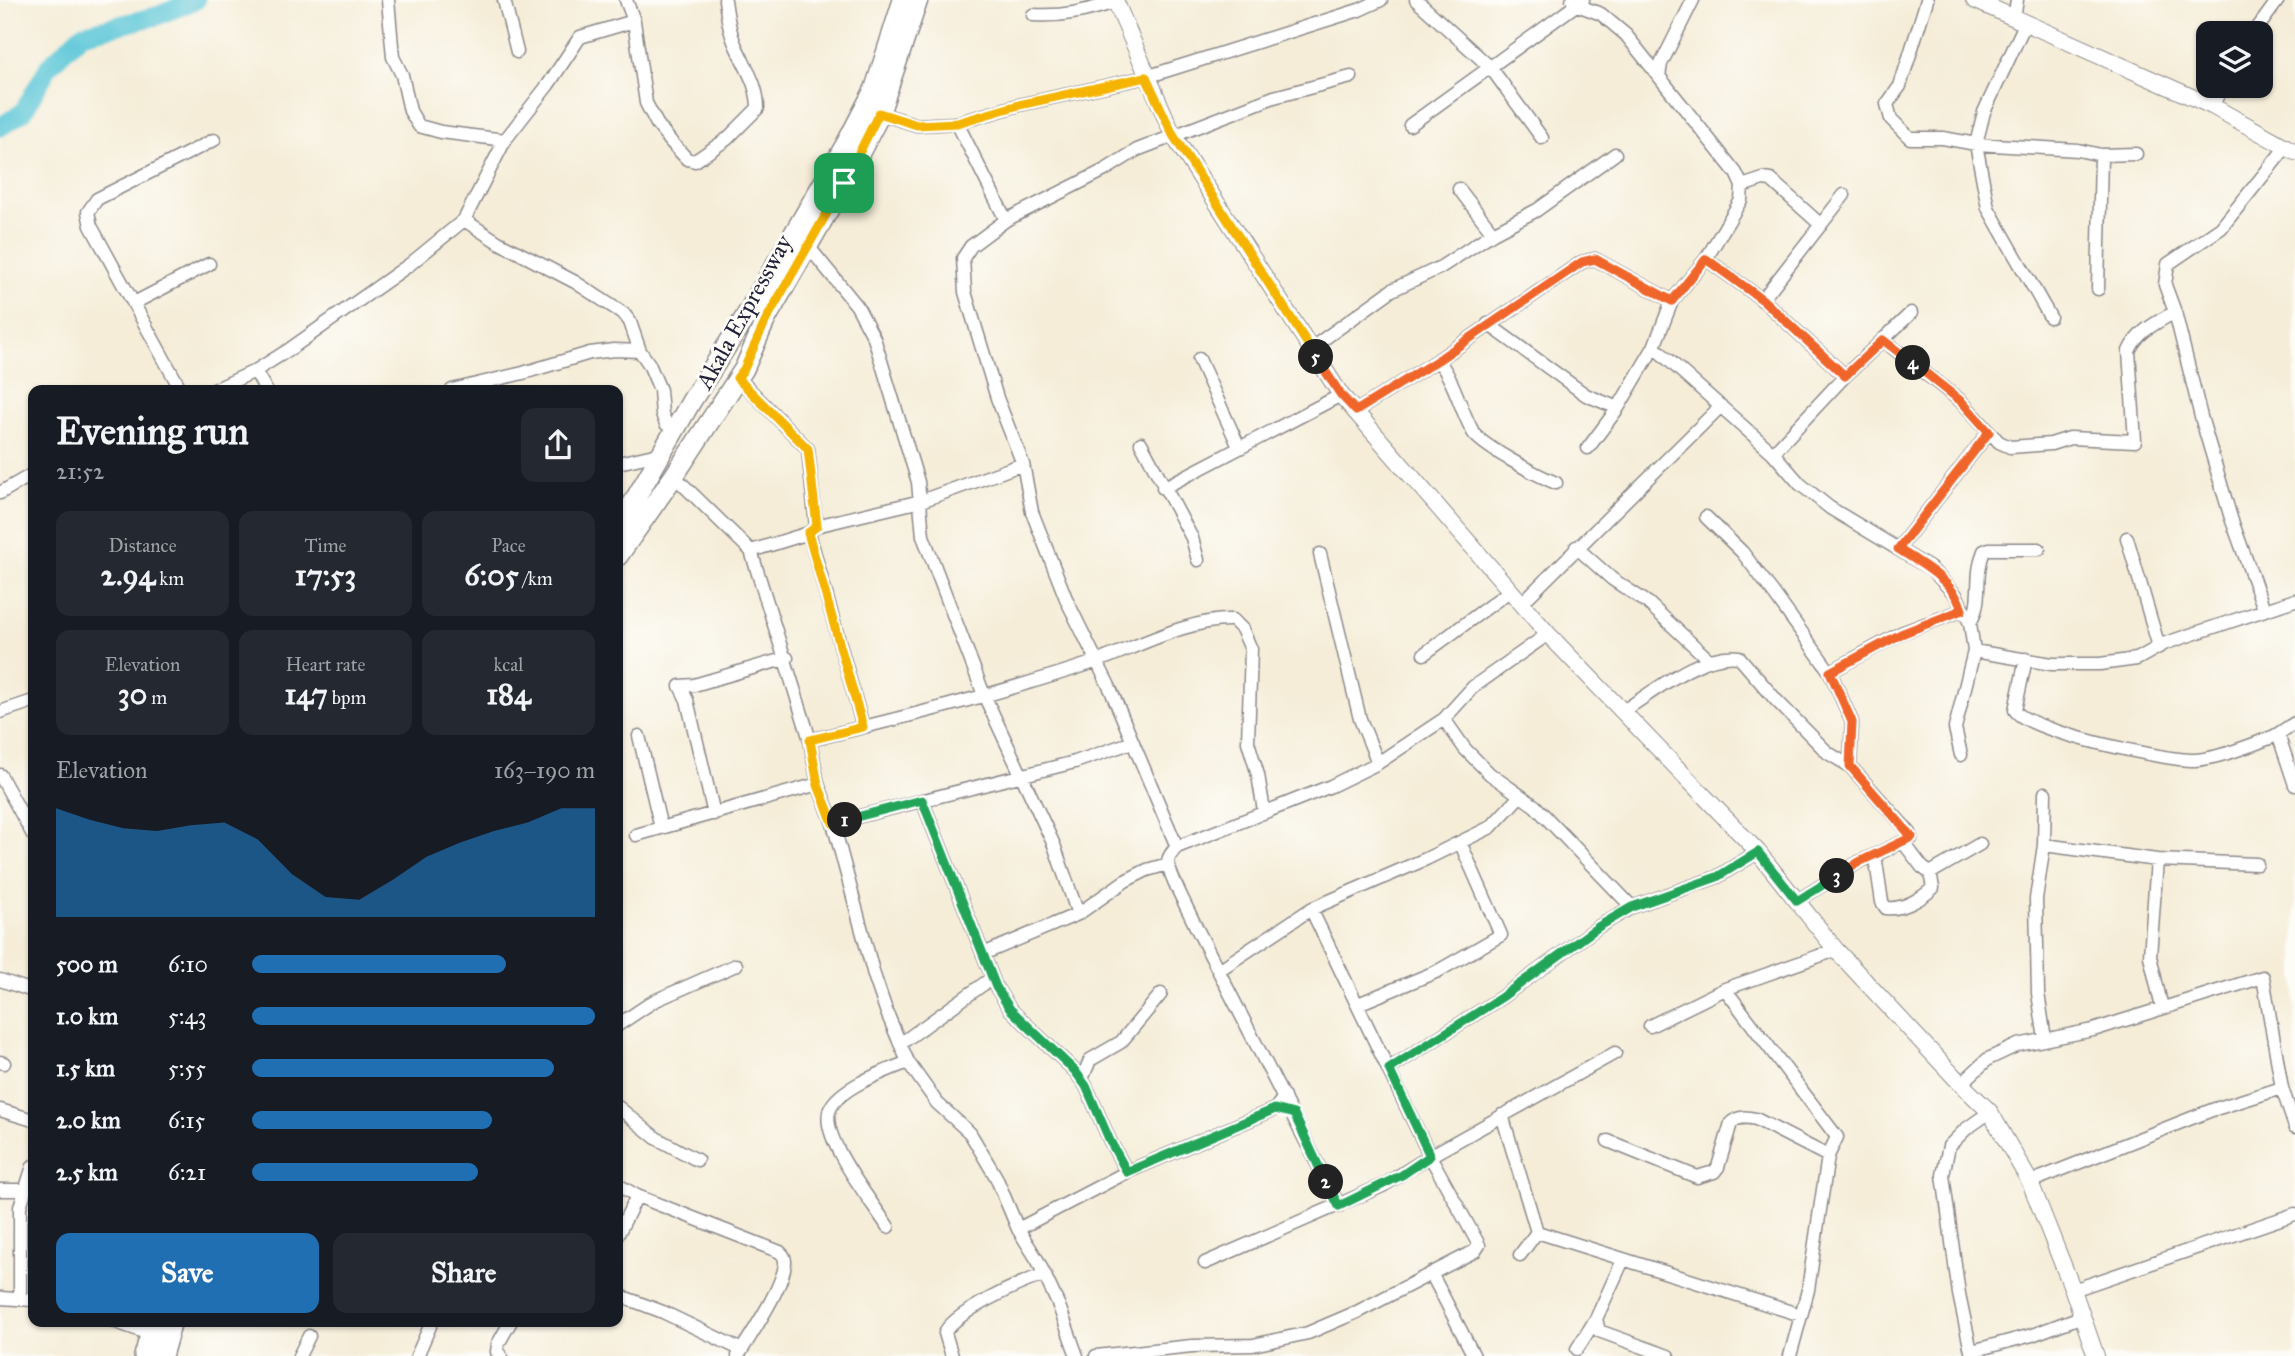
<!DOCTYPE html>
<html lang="en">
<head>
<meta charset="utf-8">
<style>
  :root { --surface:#171b24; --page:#242831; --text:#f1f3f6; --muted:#9ea1a6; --accent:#1f6fb2 }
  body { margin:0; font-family:"IM FELL Great Primer",serif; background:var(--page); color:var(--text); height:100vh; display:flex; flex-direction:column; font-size:26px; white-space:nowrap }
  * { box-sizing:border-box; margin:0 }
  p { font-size:23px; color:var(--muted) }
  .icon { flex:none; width:38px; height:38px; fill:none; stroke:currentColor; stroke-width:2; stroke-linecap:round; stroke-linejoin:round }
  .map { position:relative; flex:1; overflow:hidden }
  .details { position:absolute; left:28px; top:385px; width:595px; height:942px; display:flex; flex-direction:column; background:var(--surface); border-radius:14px; box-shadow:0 2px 5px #0004 }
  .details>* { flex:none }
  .tools { position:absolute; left:2196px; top:21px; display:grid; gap:14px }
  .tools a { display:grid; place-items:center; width:77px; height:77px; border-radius:14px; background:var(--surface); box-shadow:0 2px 5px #0004; font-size:35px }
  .pin { position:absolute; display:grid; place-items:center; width:60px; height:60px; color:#fff; margin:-30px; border-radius:14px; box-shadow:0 4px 10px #0006 }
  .km { position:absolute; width:35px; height:35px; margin:-18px; border-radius:50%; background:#222; color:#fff; font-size:19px; line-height:35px; text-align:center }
  .round { display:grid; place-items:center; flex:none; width:74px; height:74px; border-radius:14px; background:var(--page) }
  .overview { display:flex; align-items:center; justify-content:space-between; height:119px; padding:0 28px }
  h1 { font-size:38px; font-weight:700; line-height:52px }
  .figures { display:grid; grid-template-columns:repeat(3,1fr); gap:10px; height:119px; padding:7px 28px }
  .figures div { display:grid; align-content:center; border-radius:14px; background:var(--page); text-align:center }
  .figures b { font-size:30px; font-weight:700 }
  .figures small { font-size:19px; font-weight:400 }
  .figures p { font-size:19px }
  .chart { height:196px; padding:14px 28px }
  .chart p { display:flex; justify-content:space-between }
  .chart svg { width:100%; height:126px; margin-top:7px; fill:var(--accent); opacity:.7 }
  .action { display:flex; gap:14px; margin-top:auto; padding:14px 28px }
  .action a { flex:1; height:80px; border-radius:14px; background:var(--accent); color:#fff; font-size:28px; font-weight:700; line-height:80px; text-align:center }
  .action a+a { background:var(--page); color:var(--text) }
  ul { padding:0 28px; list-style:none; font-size:23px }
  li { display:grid; grid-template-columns:112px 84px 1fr; align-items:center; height:52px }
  li i { height:18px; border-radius:9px; background:var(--accent) }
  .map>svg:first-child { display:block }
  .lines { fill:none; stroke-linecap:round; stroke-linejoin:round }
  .river { stroke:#5dc7d8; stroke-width:19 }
  .minor-casing { stroke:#8c888a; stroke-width:15 }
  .tertiary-casing { stroke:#8c888a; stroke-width:18 }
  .primary-casing { stroke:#8c888a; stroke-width:22 }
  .minor { stroke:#fff; stroke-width:12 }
  .tertiary { stroke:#fff; stroke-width:16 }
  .primary { stroke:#fff; stroke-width:19 }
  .split-1-casing { stroke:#fff; stroke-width:14 }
  .split-2-casing { stroke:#fff; stroke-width:14 }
  .split-3-casing { stroke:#fff; stroke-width:14 }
  .split-4-casing { stroke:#fff; stroke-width:14 }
  .split-5-casing { stroke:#fff; stroke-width:14 }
  .split-6-casing { stroke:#fff; stroke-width:14 }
  .split-1 { stroke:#f5b400; stroke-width:9 }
  .split-2 { stroke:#22a559; stroke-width:9 }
  .split-3 { stroke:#22a559; stroke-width:9 }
  .split-4 { stroke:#f0652b; stroke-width:9 }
  .split-5 { stroke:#f0652b; stroke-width:9 }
  .split-6 { stroke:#f5b400; stroke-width:9 }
  .labels { text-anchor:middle; stroke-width:6; stroke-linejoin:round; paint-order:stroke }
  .street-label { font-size:24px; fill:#22223b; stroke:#fdfcf7 }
</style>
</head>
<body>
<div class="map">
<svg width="2295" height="1356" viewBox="0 0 2295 1356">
  <rect width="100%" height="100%" fill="#fdfcf7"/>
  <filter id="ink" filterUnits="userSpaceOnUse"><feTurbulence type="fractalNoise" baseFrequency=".0143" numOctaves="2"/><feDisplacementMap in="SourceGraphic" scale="14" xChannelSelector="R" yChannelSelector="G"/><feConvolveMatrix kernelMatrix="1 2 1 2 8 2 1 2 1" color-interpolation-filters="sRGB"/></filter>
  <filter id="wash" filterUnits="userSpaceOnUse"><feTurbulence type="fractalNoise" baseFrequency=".00686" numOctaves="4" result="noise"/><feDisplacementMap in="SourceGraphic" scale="28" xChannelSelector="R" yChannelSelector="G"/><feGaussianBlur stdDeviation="1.57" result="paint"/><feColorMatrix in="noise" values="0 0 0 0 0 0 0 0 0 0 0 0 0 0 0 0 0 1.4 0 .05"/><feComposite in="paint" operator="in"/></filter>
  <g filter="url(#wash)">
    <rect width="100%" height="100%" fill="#f5edd8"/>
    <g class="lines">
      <path class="river" d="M 0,127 L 23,112 L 49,66 L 82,34 L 157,16 L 196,0"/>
    </g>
  </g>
  <g filter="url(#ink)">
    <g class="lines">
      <defs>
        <path id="minor" d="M 388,0 L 393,57 L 402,75 L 410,111 L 419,126 L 441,132 L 505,140
          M 504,0 L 517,52
          M 626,0 L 634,21 L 646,103 L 657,124 L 672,143 L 687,159 L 695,161 L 727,139 L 758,108 C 758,84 744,65 735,44 C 729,30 727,15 725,0
          M 1416,0 L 1491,68 L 1542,138
          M 1927,0 L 1900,86 L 1887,104 L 1891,119 L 1910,138 L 1943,138 L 1976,144 L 2078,150 L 2101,155 L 2136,154
          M 1033,15 C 1063,17 1087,11 1115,2
          M 2014,18 L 2017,0
          M 2025,24 L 1984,112 L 1976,144 L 1988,208 L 2050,317
          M 2254,33 L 2278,0
          M 1659,76 L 1661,64 L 1693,0
          M 1351,77 L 1274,97 L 1137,150 L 1105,170 L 1006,220 L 971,246 L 963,258 L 965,292 L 997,398 L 1023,464 L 1032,512 L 1067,601 L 1110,688 L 1177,847 L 1331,786 L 1378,763 L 1444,719 L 1473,687 L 1548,634
          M 2212,106 L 2223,86
          M 879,113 L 917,125 L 957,123
          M 1410,125 L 1583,0
          M 1742,186 L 1763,179 L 1771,180 L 1821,225
          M 1459,189 L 1493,233
          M 464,220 L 498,242 L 575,282 L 624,314 L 630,322 L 640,351 L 649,364 L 660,390 L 662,414 L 666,424 L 676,429
          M 1006,220 L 957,123 L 1019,105 L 1146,77 L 1359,10 L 1381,0
          M 808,246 L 857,306 L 874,338 L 918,482 L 923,536 L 984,695 L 1054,845 L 1078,914
          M 1706,259 L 1763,300 L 1845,376
          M 2098,289 L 2101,155
          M 1762,300 L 1844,195
          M 134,303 L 209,264
          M 1488,324 L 1586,395 L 1618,408 L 1654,347 L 1672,301 L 1706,259 L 1741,200 L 1742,186 L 1736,173 L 1626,35 L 1601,14 L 1577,5 L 1572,0
          M 1883,340 L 1962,402 L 1999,442 L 2010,447 L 2051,444 L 2070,438 L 2135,441 L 2129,351 C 2138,331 2156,323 2175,312
          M 1654,347 L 1773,453 L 1800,484 L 1830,508 L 1931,569 L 1956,595 L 1970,623 L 1974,651 L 1955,728 L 1961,755
          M 1310,349 L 1392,290 L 1441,267 L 1493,233 L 1537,210 L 1615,154
          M 1199,359 L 1239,447
          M 1438,360 C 1455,382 1460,409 1473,432 C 1481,446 1539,476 1556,483
          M 255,371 L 266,390
          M 738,378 L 808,449 L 816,526
          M 181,390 L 91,226 L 88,212 L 97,199 L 214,140
          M 214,390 L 255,371 L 290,349 L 409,265 L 464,220 L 505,140 L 548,85 L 580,37 L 634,21
          M 452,390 L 523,373 L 590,353 L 614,350 L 640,351
          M 1356,411 L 1438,360 L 1582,262 L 1595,259 L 1672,301
          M 1141,443 L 1192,538 L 1198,560
          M 1588,448 L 1618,408
          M 1773,453 L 1845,376 L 1911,313
          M 618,463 L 663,453
          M 1023,464 L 921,501 L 816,526 L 809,533 L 751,551 L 810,740 L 818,784 L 833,823 L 874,975 L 887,1013 L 908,1062 L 937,1103 L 970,1133 L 996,1177 L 1018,1229 L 1038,1261 L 1059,1306 L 1077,1356
          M 674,476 L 751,551
          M 1163,488 L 1341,395
          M 0,493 L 33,474
          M 1706,517 L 1742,552 L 1775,595 L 1830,672 L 1852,722 L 1850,766
          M 809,533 L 863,727
          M 2127,538 L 2159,647
          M 1576,547 L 1612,579 L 1648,603 L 1708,659
          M 1898,549 L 1989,432
          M 1320,554 L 1360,719 L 1378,763
          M 1522,603 L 1721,406
          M 2264,609 L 2231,518 L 2201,417 L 2175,312 L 2165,285 L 2168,264 L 2221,228 L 2286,147
          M 1970,623 C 1984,600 1973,577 1984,551 L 1989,549 L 2039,549
          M 1974,651 L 2052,664 L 2100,664 L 2137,659 L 2166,643 L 2295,600
          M 1424,654 L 1511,590
          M 2026,659 L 2015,710 C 2026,731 2168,761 2195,760 C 2215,759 2253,745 2272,737 C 2280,734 2287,727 2295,723
          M 1830,672 L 1901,633 L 1963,610
          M 1623,711 C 1655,691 1701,652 1739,657 L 1776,700 L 1828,753 L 1850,766 L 1910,833 L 1911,838 L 1875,855 L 1882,902 L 1886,908 C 1903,910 1921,899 1933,888 L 1930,873 L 1922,867 L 1903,842
          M 0,712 L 33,701
          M 1444,719 L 1465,749 L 1490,774 L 1535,806 L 1632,907
          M 2278,734 L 2295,785
          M 639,736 L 661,828
          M 810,740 C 906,717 1002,693 1095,662 C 1135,648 1190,618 1233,620 L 1242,629 L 1251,649 L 1248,742 L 1258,775 L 1264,811
          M 0,775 L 33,835
          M 922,800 L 996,987 L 1010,1009 L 1075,1071 L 1086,1086 L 1110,1141 L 1127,1172
          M 714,814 L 687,700 L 680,686 L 694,685 L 787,658
          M 833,823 L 1075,762 L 1133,742
          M 636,835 L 818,784
          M 2044,845 L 2157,860 L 2257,864
          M 1177,847 C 1173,851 1169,855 1168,861 C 1168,874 1189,911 1195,925 L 1339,1206
          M 2157,860 L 2150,956 L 2162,1008
          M 1930,873 L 1980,844
          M 1797,901 L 1859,862 L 1875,855
          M 983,954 L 1078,914 L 1125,881 L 1147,870 L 1168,864
          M 1219,970 L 1311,909 L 1426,859 L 1491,827 L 1519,797
          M 0,980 L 33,991
          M 1725,989 L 1837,1137 L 1828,1156 L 1808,1290 L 1790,1356
          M 1358,1004 L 1438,971 L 1501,935 L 1460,842
          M 618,1025 L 654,1001 L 736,965
          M 1650,1026 L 1725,989 L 1836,950
          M 2045,1039 L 2038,993 L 2036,899 L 2044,845 L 2045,793
          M 900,1044 L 992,978
          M 0,1062 L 4,1063
          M 1389,1069 L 1502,997 L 1598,927 L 1632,907 L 1717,877 L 1758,852
          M 1082,1079 L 1090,1060 L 1121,1042 L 1161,994
          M 1961,1084 L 1988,1059 L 2018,1045 L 2093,1030 L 2263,977 L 2282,1088 L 2295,1127
          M 618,1107 L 656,1138 L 697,1160
          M 0,1110 L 33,1120
          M 1502,1115 L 1537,1232
          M 1608,1141 L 1697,1177 L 1714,1172 L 1718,1167 L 1731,1123 C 1738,1116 1747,1117 1756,1119 L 1828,1156
          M 2030,1182 L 2212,1110 L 2282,1088
          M 618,1185 L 637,1196 L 780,1252 C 783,1255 785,1257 785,1261 C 786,1283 750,1336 738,1356
          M 0,1190 L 24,1190
          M 888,1227 C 873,1203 818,1136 830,1109 C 840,1087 886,1071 908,1062
          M 1018,1229 L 1127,1172 L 1275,1109 L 1284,1097
          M 1537,1232 L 1801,1315
          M 618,1234 L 637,1196
          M 1520,1255 L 1537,1232
          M 1623,1260 L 1596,1319 L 1599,1331 L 1668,1356
          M 1205,1263 L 1384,1185 L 1430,1156 L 1615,1053
          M 1432,1275 L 1474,1356
          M 2073,1290 L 2295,1214
          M 618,1295 L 663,1312 L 742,1350
          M 20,1297 L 20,1207 L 33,1166
          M 0,1298 L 33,1300
          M 113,1321 L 150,1334
          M 1577,1349 L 1596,1319
          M 1972,1351 L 2032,1335 L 2083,1316
          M 299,1356 L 309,1336
          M 417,1356 L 430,1326
          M 501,1356 L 497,1352 L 498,1344 L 511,1321
          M 952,1356 L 945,1333 C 950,1315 1025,1279 1045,1275
          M 1096,1356 L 1192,1346 L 1253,1345 L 1308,1333 L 1357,1312 L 1475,1251 L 1479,1245 L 1430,1156 L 1311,909
          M 1972,1356 L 1959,1294 L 1943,1175 L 1949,1146 L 1966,1129 L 1990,1112"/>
        <path id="tertiary" d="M 1115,0 L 1173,135 L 1341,395 L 1548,634 L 1758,852 L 1836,950 L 1961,1084 L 1990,1112 L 2030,1182 L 2073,1290 L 2096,1356
          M 1974,0 L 2212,106 L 2295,152"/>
        <path id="primary" d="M 618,529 L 692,400 L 744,319 L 847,142 L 875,88 L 903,0
          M 618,556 L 674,476 L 744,369 L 766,319 L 844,183 L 878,118 L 918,0
          M 144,1356 L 154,1321
          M 162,1356 L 172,1321"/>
      </defs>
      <use href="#minor" class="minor-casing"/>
      <use href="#tertiary" class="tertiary-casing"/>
      <use href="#primary" class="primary-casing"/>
      <use href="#minor" class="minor"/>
      <use href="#tertiary" class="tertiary"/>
      <use href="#primary" class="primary"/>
    </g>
  </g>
  <g class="lines" filter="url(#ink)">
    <defs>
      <path id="split-1" d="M 844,183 L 766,320 L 744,369 L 737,378 L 808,449 L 817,526 L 808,533 L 863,727 L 810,740 L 818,785 L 833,823 L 845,820"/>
      <path id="split-2" d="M 845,820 L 922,800 L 996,987 L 1010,1009 L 1075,1071 L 1086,1086 L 1110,1141 L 1127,1172 L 1275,1109 L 1294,1114 L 1326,1182"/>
      <path id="split-3" d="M 1326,1182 L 1339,1206 L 1402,1175 L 1430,1156 L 1389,1069 L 1502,997 L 1598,927 L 1632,907 L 1717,877 L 1758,852 L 1797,901 L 1837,876"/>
      <path id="split-4" d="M 1837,876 L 1859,862 L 1912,837 L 1850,766 L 1852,722 L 1830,672 L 1901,634 L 1962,610 C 1954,581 1922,564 1898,549 L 1989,432 L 1962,402 L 1913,363"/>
      <path id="split-5" d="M 1316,357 L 1341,395 L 1356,411 L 1438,360 L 1582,262 L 1595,259 L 1672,301 L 1706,259 L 1763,300 L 1845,376 L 1883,340 L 1913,363"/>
      <path id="split-6" d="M 844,183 L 879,113 L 917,125 L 957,123 L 1019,105 L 1146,77 L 1173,135 L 1316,357"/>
    </defs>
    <use href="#split-1" class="split-1-casing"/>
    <use href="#split-2" class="split-2-casing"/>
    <use href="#split-3" class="split-3-casing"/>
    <use href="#split-4" class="split-4-casing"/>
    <use href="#split-5" class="split-5-casing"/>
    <use href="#split-6" class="split-6-casing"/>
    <use href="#split-1" class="split-1"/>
    <use href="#split-2" class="split-2"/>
    <use href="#split-3" class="split-3"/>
    <use href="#split-4" class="split-4"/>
    <use href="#split-5" class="split-5"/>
    <use href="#split-6" class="split-6"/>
  </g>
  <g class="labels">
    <g class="street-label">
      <text transform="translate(744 312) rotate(-61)" y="8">Akala Expressway</text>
    </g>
  </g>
</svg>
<div class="tools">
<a><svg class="icon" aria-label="layers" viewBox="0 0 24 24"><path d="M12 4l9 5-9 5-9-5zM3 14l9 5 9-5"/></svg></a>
</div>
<div class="pin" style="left:844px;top:183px;background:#1e9e55"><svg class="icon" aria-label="arrive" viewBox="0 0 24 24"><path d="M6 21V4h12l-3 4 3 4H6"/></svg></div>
<b class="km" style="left:845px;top:820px">1</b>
<b class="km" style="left:1326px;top:1182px">2</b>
<b class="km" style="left:1837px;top:876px">3</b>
<b class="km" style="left:1913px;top:363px">4</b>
<b class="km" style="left:1316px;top:357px">5</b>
<section class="details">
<div class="overview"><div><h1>Evening run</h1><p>21:52</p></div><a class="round"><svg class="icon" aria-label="share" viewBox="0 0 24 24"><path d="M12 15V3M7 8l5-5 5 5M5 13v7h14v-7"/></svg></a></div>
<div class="figures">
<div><p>Distance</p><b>2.94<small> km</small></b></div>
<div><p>Time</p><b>17:53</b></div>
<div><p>Pace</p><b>6:05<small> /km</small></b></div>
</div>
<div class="figures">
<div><p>Elevation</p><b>30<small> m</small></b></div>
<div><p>Heart rate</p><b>147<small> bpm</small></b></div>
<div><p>kcal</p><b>184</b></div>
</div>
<div class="chart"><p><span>Elevation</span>163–190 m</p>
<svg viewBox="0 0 160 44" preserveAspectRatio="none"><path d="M0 44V6L10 10L20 13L30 14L40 12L50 11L60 17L70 29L80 37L90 38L100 31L110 23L120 18L130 14L140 11L150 6L160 6V44z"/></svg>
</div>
<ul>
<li><b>500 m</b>6:10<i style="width:74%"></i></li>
<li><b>1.0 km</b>5:43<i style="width:100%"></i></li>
<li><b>1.5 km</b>5:55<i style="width:88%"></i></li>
<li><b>2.0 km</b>6:15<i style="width:70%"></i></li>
<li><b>2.5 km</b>6:21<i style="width:66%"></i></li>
</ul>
<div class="action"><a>Save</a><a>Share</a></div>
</section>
</div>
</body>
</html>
